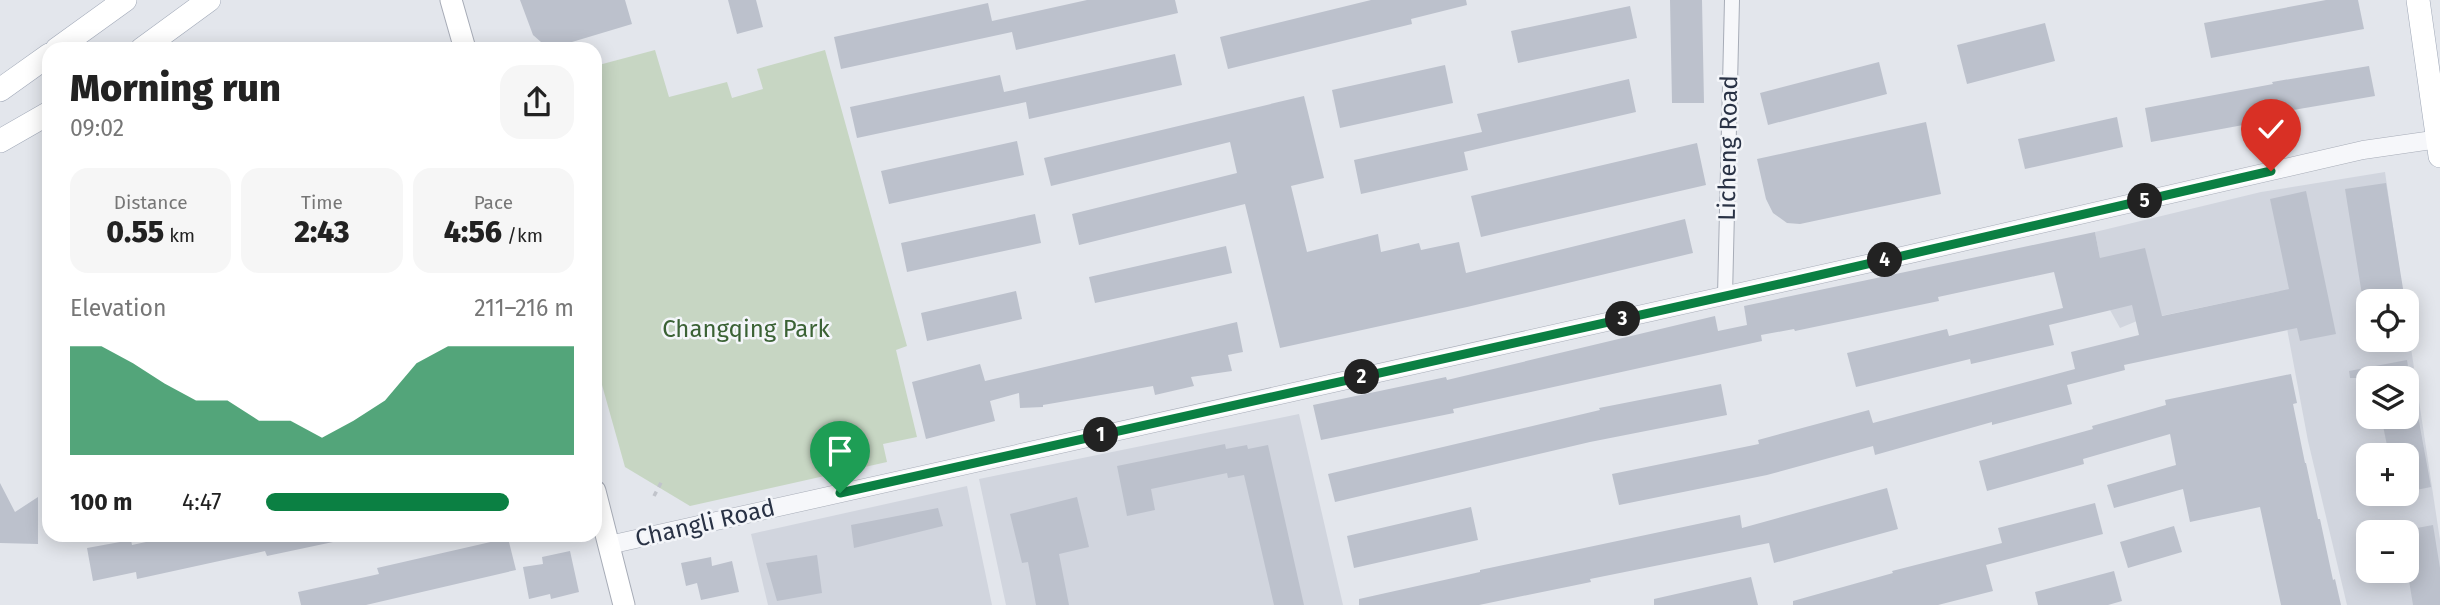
<!DOCTYPE html>
<html lang="en">
<head>
<meta charset="utf-8">
<style>
  :root { --surface:#fff; --page:#f6f6f6; --text:#222; --muted:#767676; --accent:#0b8043 }
  body { margin:0; font-family:"Fira Sans",sans-serif; background:var(--page); color:var(--text); height:100vh; display:flex; flex-direction:column; font-size:26px; white-space:nowrap }
  * { box-sizing:border-box; margin:0 }
  p { font-size:23px; color:var(--muted) }
  .icon { flex:none; width:38px; height:38px; fill:none; stroke:currentColor; stroke-width:2; stroke-linecap:round; stroke-linejoin:round }
  .map { position:relative; flex:1; overflow:hidden }
  .panel { position:absolute; left:42px; top:42px; width:560px; height:500px; display:flex; flex-direction:column; background:var(--surface); border-radius:21px; box-shadow:0 4px 18px #0003 }
  .panel>* { flex:none }
  .buttons { position:absolute; left:2356px; top:289px; display:grid; gap:14px }
  .buttons a { display:grid; place-items:center; width:63px; height:63px; border-radius:14px; background:var(--surface); box-shadow:0 4px 18px #0003; font-size:35px }
  .pin { position:absolute; display:grid; place-items:center; width:60px; height:60px; color:#fff; margin:-72px -30px; border-radius:50% 50% 50% 0; rotate:-45deg; box-shadow:0 0 7px #0007 }
  .pin .icon { rotate:45deg }
  .km { position:absolute; width:35px; height:35px; margin:-18px; border-radius:50%; background:#222; color:#fff; font-size:19px; line-height:35px; text-align:center }
  .round { display:grid; place-items:center; flex:none; width:74px; height:74px; border-radius:21px; background:var(--page) }
  .summary { display:flex; align-items:center; justify-content:space-between; height:119px; padding:0 28px }
  h1 { font-size:38px; font-weight:800; line-height:52px }
  .figures { display:grid; grid-template-columns:repeat(3,1fr); gap:10px; height:119px; padding:7px 28px }
  .figures div { display:grid; align-content:center; border-radius:18px; background:var(--page); text-align:center }
  .figures b { font-size:30px; font-weight:800 }
  .figures small { font-size:19px; font-weight:400 }
  .figures p { font-size:19px }
  .chart { height:196px; padding:14px 28px }
  .chart p { display:flex; justify-content:space-between }
  .chart svg { width:100%; height:126px; margin-top:7px; fill:var(--accent); opacity:.7 }
  ul { padding:0 28px; list-style:none; font-size:23px }
  li { display:grid; grid-template-columns:112px 84px 1fr; align-items:center; height:52px }
  li i { height:18px; border-radius:9px; background:var(--accent) }
  .map>svg:first-child { display:block }
  .built { fill:#d1d5de; fill-rule:evenodd }
  .green { fill:#c7d6c3 }
  .building { fill:#bcc1cc }
  .lines { fill:none; stroke-linecap:round; stroke-linejoin:round }
  .minor-casing { stroke:#a7acb7; stroke-width:16 }
  .tertiary-casing { stroke:#a7acb7; stroke-width:19 }
  .secondary-casing { stroke:#a7acb7; stroke-width:23 }
  .primary-casing { stroke:#a1a9b8; stroke-width:24 }
  .path { stroke:#c1c4cb; stroke-width:3.5; stroke-dasharray:5 5; stroke-linecap:butt }
  .minor { stroke:#f6f7fa; stroke-width:14 }
  .tertiary { stroke:#f6f7fa; stroke-width:18 }
  .secondary { stroke:#fff; stroke-width:21 }
  .primary { stroke:#fff; stroke-width:23 }
  .route-casing { stroke:#fff; stroke-width:14 }
  .route { stroke:#0b8043; stroke-width:9 }
  .labels { text-anchor:middle; stroke-width:5; stroke-linejoin:round; paint-order:stroke }
  .street-label { font-size:24px; fill:#293245; stroke:#f3f5f9 }
  .park-label { font-size:24px; fill:#3b6235; stroke:#f3f5f9 }
</style>
</head>
<body>
<div class="map">
<svg width="2440" height="605" viewBox="0 0 2440 605">
  <rect width="100%" height="100%" fill="#e3e6ec"/>
  <path class="built" d="M 2385,172 L 2404,301 L 2368,301 L 2368,340 L 2406,340 L 2406,315 L 2440,540 L 2440,605 L 2347,605 L 2308,441 L 2280,291 L 2137,321 L 2120,328 L 2110,310 L 2095,232 L 2261,192 ZM 2368,378 L 2406,378 L 2406,416 L 2368,416 ZM 2368,455 L 2406,455 L 2406,494 L 2368,494 ZM 2368,532 L 2406,532 L 2406,570 L 2368,570 Z
    M 1299,414 L 1343,605 L 1006,605 L 979,479 Z
    M 967,486 L 992,605 L 768,605 L 751,534 Z"/>
  <path class="green" d="M 655,50 L 669,97 L 727,82 L 732,98 L 763,89 L 757,69 L 825,50 L 907,346 L 896,350 L 917,437 L 883,444 L 887,462 L 690,506 L 625,467 L 595,360 L 595,66 Z"/>
  <path class="building" d="M 520,0 L 625,0 L 632,24 L 562,45 L 552,45 L 541,42 L 533,35 Z
    M 728,0 L 756,0 L 763,27 L 737,34 Z
    M 1087,0 L 1175,0 L 1178,13 L 1016,50 L 1012,32 L 841,69 L 834,37 L 988,3 L 992,21 Z
    M 1371,0 L 1466,0 L 1467,5 L 1411,19 L 1412,24 L 1228,69 L 1220,37 Z
    M 1670,0 L 1702,0 L 1704,103 L 1672,103 Z
    M 2326,0 L 2358,0 L 2364,29 L 2211,58 L 2204,23 Z
    M 1630,6 L 1637,38 L 1518,63 L 1511,31 Z
    M 2045,23 L 2055,61 L 1967,84 L 1957,45 Z
    M 1175,54 L 1182,85 L 1029,119 L 1026,102 L 857,138 L 850,107 L 1000,75 L 1004,92 Z
    M 1879,62 L 1887,94 L 1768,125 L 1760,93 Z
    M 1445,65 L 1453,103 L 1340,128 L 1332,90 Z
    M 2369,66 L 2375,96 L 2253,117 L 2254,123 L 2151,142 L 2145,108 L 2273,84 L 2272,82 Z
    M 1629,79 L 1636,112 L 1464,152 L 1468,170 L 1361,194 L 1354,160 L 1482,132 L 1477,114 Z
    M 1304,96 L 1324,178 L 1291,186 L 1307,252 L 1378,234 L 1381,252 L 1419,243 L 1421,250 L 1459,242 L 1466,273 L 1685,219 L 1693,253 L 1467,307 L 1280,348 L 1245,204 L 1079,245 L 1072,214 L 1237,173 L 1230,142 L 1051,186 L 1044,158 Z
    M 2117,117 L 2123,147 L 2025,169 L 2018,139 Z
    M 1926,122 L 1941,194 L 1800,224 L 1787,223 L 1773,213 L 1766,199 L 1757,159 Z
    M 1017,141 L 1024,175 L 889,204 L 881,171 Z
    M 1697,143 L 1706,185 L 1481,237 L 1471,196 Z
    M 2386,183 L 2405,301 L 2363,301 L 2345,189 Z
    M 2306,191 L 2336,334 L 2300,341 L 2297,328 L 2124,365 L 2125,370 L 2067,385 L 2072,404 L 1992,425 L 1992,422 L 1875,455 L 1873,446 L 1767,475 L 1619,505 L 1612,474 L 1759,444 L 1758,440 L 1869,410 L 1873,423 L 2075,369 L 2071,352 L 2139,335 L 2132,305 L 2049,325 L 2054,345 L 1971,364 L 1970,359 L 1856,387 L 1847,353 L 1947,329 L 1949,336 L 2063,308 L 2054,272 L 1938,297 L 1939,301 L 1795,331 L 1794,329 L 1761,335 L 1762,341 L 1453,409 L 1454,413 L 1321,440 L 1313,405 L 1446,377 L 1447,380 L 1715,316 L 1718,331 L 1747,325 L 1744,306 L 2095,232 L 2100,258 L 2145,248 L 2162,316 L 2289,289 L 2270,199 Z
    M 1035,214 L 1041,243 L 907,272 L 901,243 Z
    M 1226,246 L 1232,273 L 1095,303 L 1089,277 Z
    M 1016,291 L 1022,319 L 927,341 L 921,313 Z
    M 1237,322 L 1243,352 L 1228,355 L 1232,371 L 1191,377 L 1194,386 L 1155,395 L 1153,386 L 1043,405 L 1043,407 L 1020,408 L 1019,393 L 990,401 L 995,421 L 926,439 L 912,382 L 980,364 L 985,381 Z
    M 2407,360 L 2410,378 L 2350,378 L 2349,371 Z
    M 2291,374 L 2297,403 L 2293,404 L 2305,463 L 2306,463 L 2318,519 L 2320,519 L 2333,580 L 2335,579 L 2341,605 L 2281,605 L 2260,507 L 2190,522 L 2183,489 L 2114,508 L 2107,485 L 2176,465 L 2170,434 L 2083,459 L 2084,464 L 1987,491 L 1979,461 L 2093,429 L 2092,426 L 2166,405 L 2165,400 Z
    M 1721,384 L 1727,415 L 1590,442 L 1335,502 L 1328,474 L 1600,410 L 1599,408 Z
    M 2381,416 L 2418,416 L 2431,487 L 2406,492 L 2406,455 L 2389,455 Z
    M 1225,444 L 1226,449 L 1247,445 L 1248,449 L 1268,445 L 1304,605 L 1274,605 L 1244,475 L 1228,478 L 1227,473 L 1151,489 L 1155,510 L 1127,516 L 1117,466 Z
    M 0,483 L 15,512 L 38,497 L 38,544 L 0,543 Z
    M 1887,488 L 1898,529 L 1774,563 L 1769,543 L 1590,579 L 1591,582 L 1479,605 L 1359,605 L 1359,599 L 1480,572 L 1480,570 L 1740,515 L 1742,528 Z
    M 1077,497 L 1089,547 L 1059,554 L 1069,605 L 1036,605 L 1028,562 L 1022,563 L 1010,514 Z
    M 2095,503 L 2103,534 L 1986,565 L 1993,591 L 1938,605 L 1793,605 L 1793,601 L 1893,573 L 1892,571 L 2002,543 L 1998,528 Z
    M 1471,507 L 1478,540 L 1354,568 L 1347,536 Z
    M 938,508 L 943,526 L 854,548 L 851,525 Z
    M 2433,525 L 2440,568 L 2440,605 L 2413,605 L 2406,562 L 2406,530 Z
    M 2174,526 L 2182,552 L 2128,568 L 2120,542 Z
    M 174,536 L 332,536 L 333,542 L 267,556 L 265,551 L 137,579 L 136,572 L 93,581 L 87,548 L 131,540 L 132,545 Z
    M 508,538 L 516,570 L 366,605 L 301,605 L 298,592 L 379,574 L 377,568 Z
    M 570,551 L 579,592 L 551,599 L 550,594 L 529,599 L 523,567 L 543,564 L 542,557 Z
    M 817,555 L 822,593 L 777,601 L 766,563 Z
    M 711,557 L 712,566 L 732,561 L 739,592 L 701,600 L 697,583 L 686,586 L 681,563 Z
    M 2114,571 L 2122,601 L 2108,605 L 2038,605 L 2035,592 Z
    M 1751,577 L 1758,605 L 1654,605 L 1654,599 Z"/>
  <g class="lines">
    <defs>
      <path id="minor" d="M 1725,296 L 1732,0"/>
      <path id="tertiary" d="M 609,545 L 1880,261 L 2363,150 L 2440,139"/>
      <path id="secondary" d="M 451,0 L 465,49
        M 595,491 L 624,605"/>
      <path id="primary" d="M 2418,0 L 2440,156
        M 57,49 L 125,0
        M 142,49 L 209,0
        M 0,90 L 49,55
        M 0,141 L 49,113"/>
    </defs>
    <use href="#minor" class="minor-casing"/>
    <use href="#tertiary" class="tertiary-casing"/>
    <use href="#secondary" class="secondary-casing"/>
    <use href="#primary" class="primary-casing"/>
    <path class="path" d="M 654,496 L 663,479"/>
    <use href="#minor" class="minor"/>
    <use href="#tertiary" class="tertiary"/>
    <use href="#secondary" class="secondary"/>
    <use href="#primary" class="primary"/>
  </g>
  <g class="lines">
    <defs>
      <path id="route" d="M 840,493 L 1802,279 L 2271,171"/>
    </defs>
    <use href="#route" class="route-casing"/>
    <use href="#route" class="route"/>
  </g>
  <g class="labels">
    <g class="street-label">
      <text transform="translate(1728 148) rotate(-89)" y="8">Licheng Road</text>
      <text transform="translate(705 523) rotate(-13)" y="8">Changli Road</text>
    </g>
    <g class="park-label">
      <text x="746" y="337">Changqing Park</text>
    </g>
  </g>
</svg>
<div class="buttons">
<a><svg class="icon" aria-label="locate" viewBox="0 0 24 24"><circle cx="12" cy="12" r="6"/><path d="M12 2v4M12 18v4M2 12h4M18 12h4"/></svg></a>
<a><svg class="icon" aria-label="layers" viewBox="0 0 24 24"><path d="M12 4l9 5-9 5-9-5zM3 14l9 5 9-5"/></svg></a>
<a>+</a>
<a>−</a>
</div>
<div class="pin" style="left:840px;top:493px;background:#1e9e55"><svg class="icon" aria-label="arrive" viewBox="0 0 24 24"><path d="M6 21V4h12l-3 4 3 4H6"/></svg></div>
<div class="pin" style="left:2271px;top:171px;background:#d93025"><svg class="icon" aria-label="check" viewBox="0 0 24 24"><path d="M5 12l5 5 9-10"/></svg></div>
<b class="km" style="left:1101px;top:435px">1</b>
<b class="km" style="left:1362px;top:377px">2</b>
<b class="km" style="left:1623px;top:319px">3</b>
<b class="km" style="left:1885px;top:260px">4</b>
<b class="km" style="left:2145px;top:201px">5</b>
<section class="panel">
<div class="summary"><div><h1>Morning run</h1><p>09:02</p></div><a class="round"><svg class="icon" aria-label="share" viewBox="0 0 24 24"><path d="M12 15V3M7 8l5-5 5 5M5 13v7h14v-7"/></svg></a></div>
<div class="figures">
<div><p>Distance</p><b>0.55<small> km</small></b></div>
<div><p>Time</p><b>2:43</b></div>
<div><p>Pace</p><b>4:56<small> /km</small></b></div>
</div>
<div class="chart"><p><span>Elevation</span>211–216 m</p>
<svg viewBox="0 0 160 44" preserveAspectRatio="none"><path d="M0 44V6L10 6L20 12L30 19L40 25L50 25L60 32L70 32L80 38L90 32L100 25L110 12L120 6L130 6L140 6L150 6L160 6V44z"/></svg>
</div>
<ul>
<li><b>100 m</b>4:47<i style="width:79%"></i></li>
</ul>
</section>
</div>
</body>
</html>
